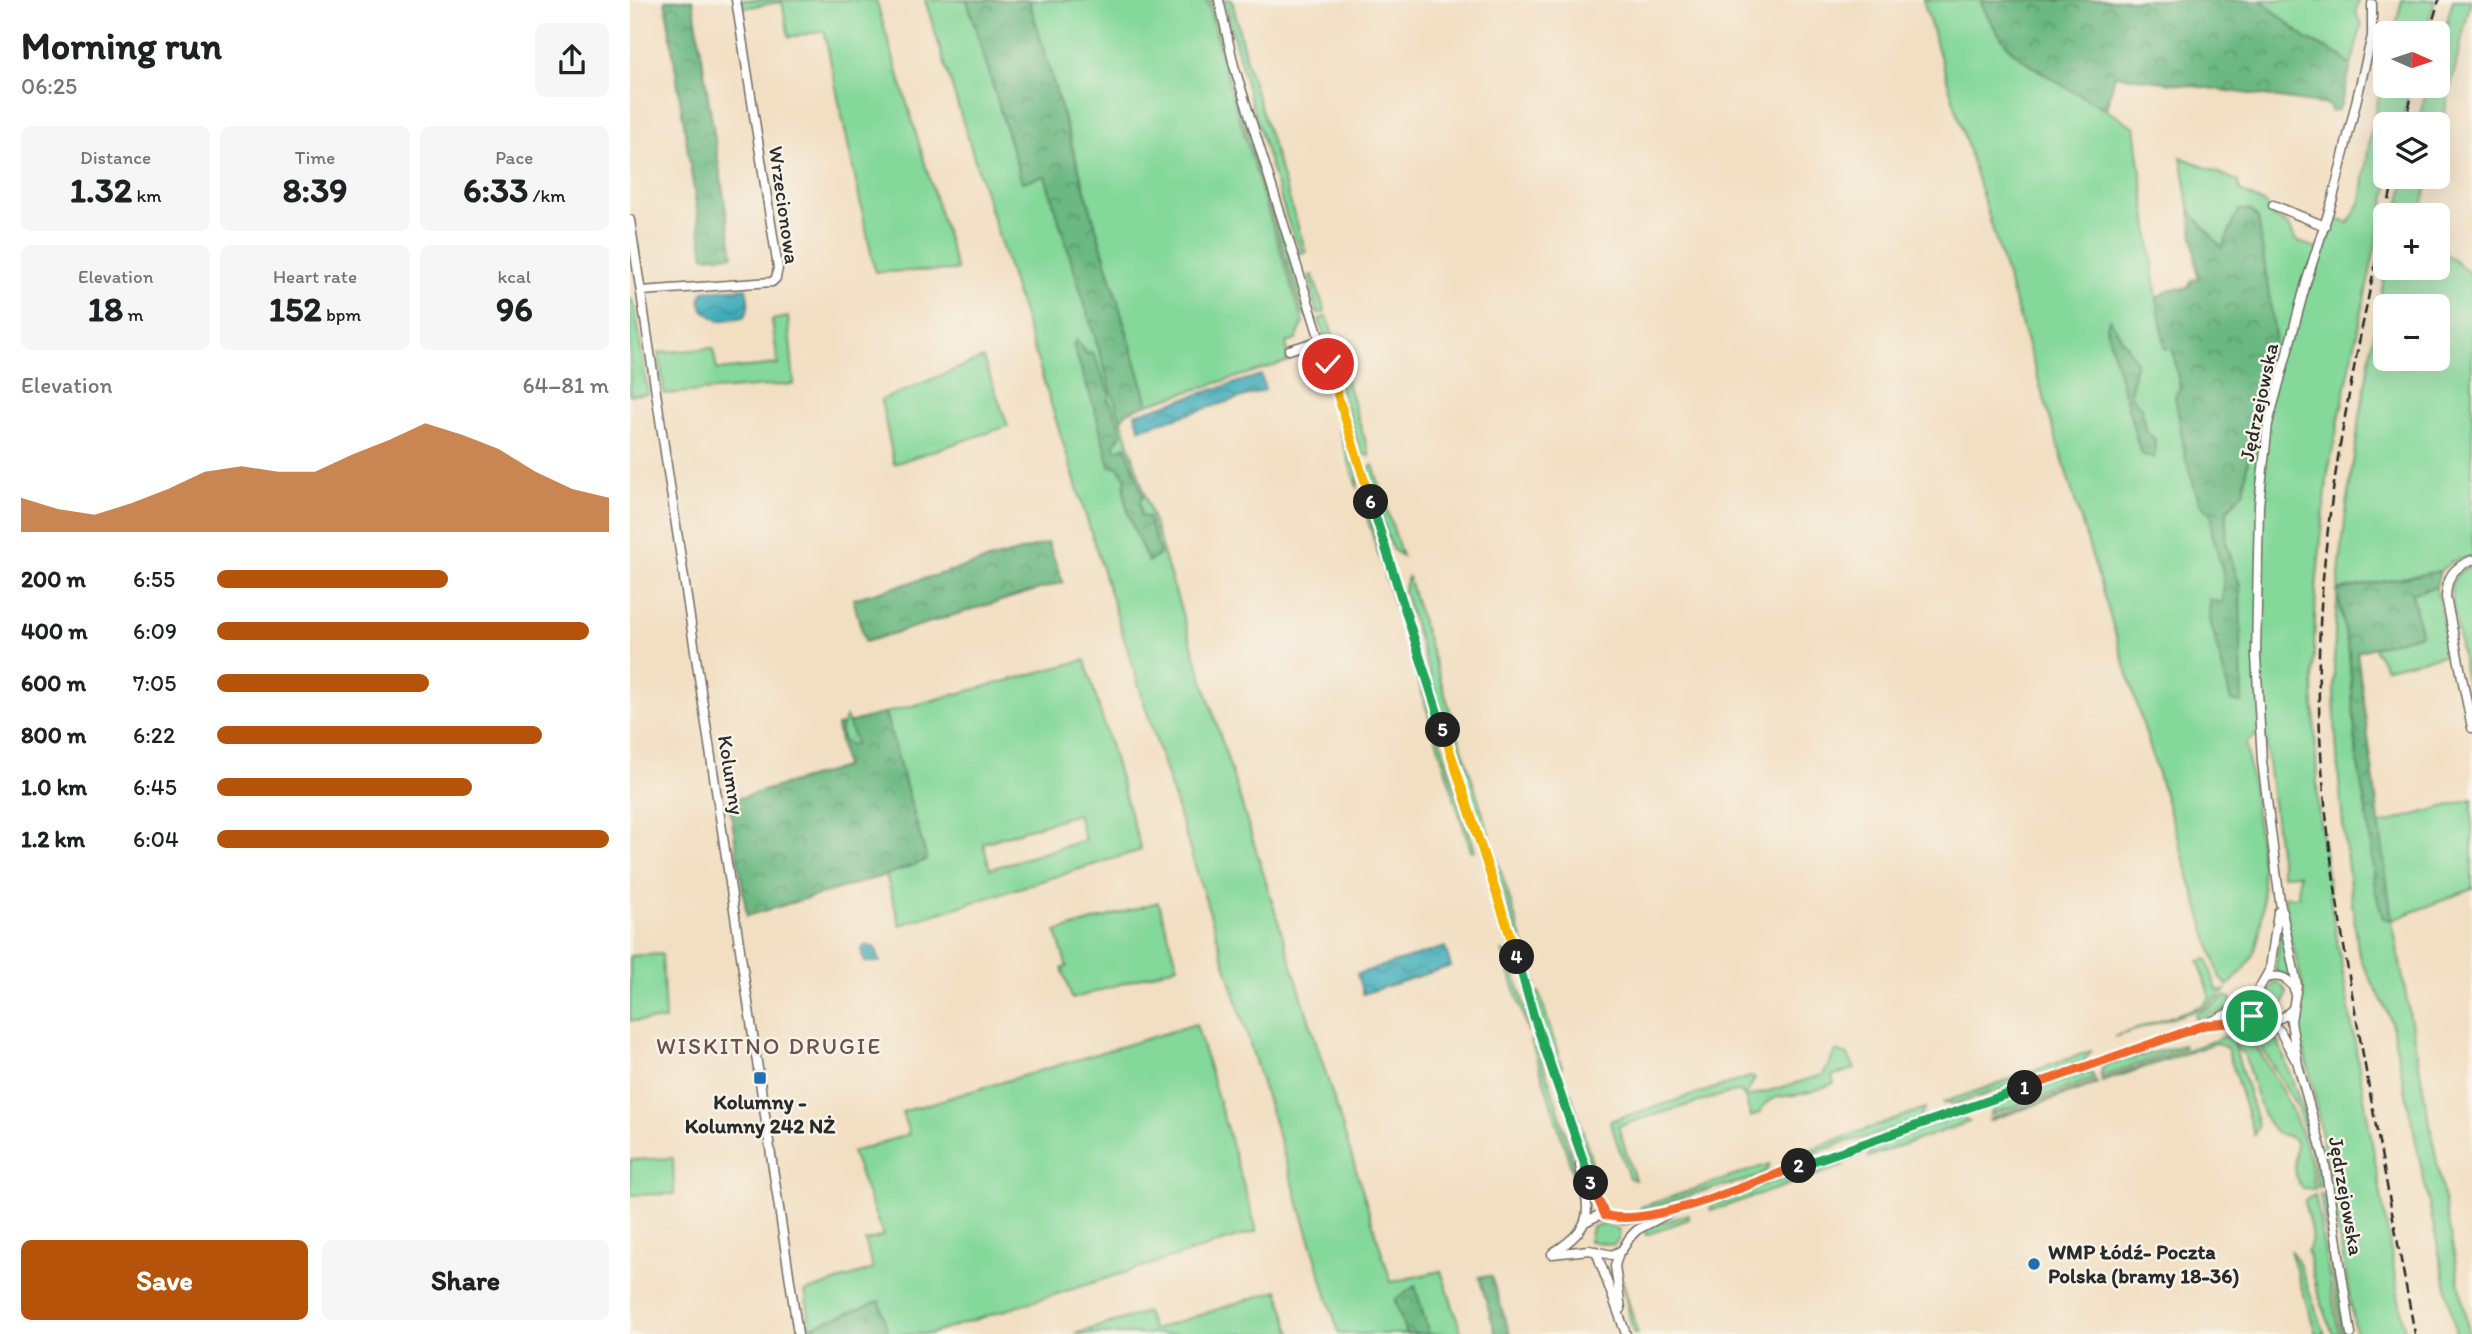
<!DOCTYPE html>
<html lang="en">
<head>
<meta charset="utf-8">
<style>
  :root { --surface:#fff; --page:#f6f6f6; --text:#202124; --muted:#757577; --accent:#b45309 }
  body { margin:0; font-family:Itim,sans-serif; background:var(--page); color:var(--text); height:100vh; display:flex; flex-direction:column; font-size:26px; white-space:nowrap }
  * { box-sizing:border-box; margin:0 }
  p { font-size:23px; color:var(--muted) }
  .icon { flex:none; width:38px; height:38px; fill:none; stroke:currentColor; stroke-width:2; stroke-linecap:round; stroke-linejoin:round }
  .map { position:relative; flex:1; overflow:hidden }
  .side { display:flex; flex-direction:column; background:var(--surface); width:630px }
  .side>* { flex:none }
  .needle { width:46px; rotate:93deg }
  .tools { position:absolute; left:1743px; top:21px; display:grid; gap:14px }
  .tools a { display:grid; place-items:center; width:77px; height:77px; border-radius:10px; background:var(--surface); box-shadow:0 7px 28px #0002; font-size:35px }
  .pin { position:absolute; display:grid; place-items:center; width:60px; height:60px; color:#fff; margin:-30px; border:4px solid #fff; border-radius:50%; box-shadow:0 2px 7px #0007 }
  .km { position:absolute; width:35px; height:35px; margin:-18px; border-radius:50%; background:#222; color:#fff; font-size:19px; line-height:35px; text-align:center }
  .round { display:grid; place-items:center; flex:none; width:74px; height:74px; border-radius:10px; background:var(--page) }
  .overview { display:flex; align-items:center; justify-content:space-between; height:119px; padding:0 21px }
  h1 { font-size:38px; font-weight:700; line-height:52px }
  .metrics { display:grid; grid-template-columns:repeat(3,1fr); gap:10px; height:119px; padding:7px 21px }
  .metrics div { display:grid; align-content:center; border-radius:10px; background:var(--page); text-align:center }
  .metrics b { font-size:35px; font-weight:700 }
  .metrics small { font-size:19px; font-weight:400 }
  .metrics p { font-size:19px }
  .chart { height:196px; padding:14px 21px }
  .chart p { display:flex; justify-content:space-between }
  .chart svg { width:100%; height:126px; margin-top:7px; fill:var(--accent); opacity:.7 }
  .cta { display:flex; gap:14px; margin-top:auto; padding:14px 21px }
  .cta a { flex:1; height:80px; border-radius:10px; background:var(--accent); color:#fff; font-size:28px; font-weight:700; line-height:80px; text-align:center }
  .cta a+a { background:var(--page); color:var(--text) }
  ul { padding:0 21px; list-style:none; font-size:23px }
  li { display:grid; grid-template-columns:112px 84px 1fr; align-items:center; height:52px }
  li i { height:18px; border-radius:9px; background:var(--accent) }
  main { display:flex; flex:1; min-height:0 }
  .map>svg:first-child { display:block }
  .grass { fill:#84d89a; stroke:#588262; stroke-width:2; fill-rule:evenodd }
  .forest { fill:url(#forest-crowns); stroke:#4b7256; stroke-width:2 }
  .wetland { fill:url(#wetland-marsh); stroke:#588262; stroke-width:2 }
  .water { fill:url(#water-waves); stroke:#346c73; stroke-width:2 }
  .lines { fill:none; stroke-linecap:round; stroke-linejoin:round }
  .minor-casing { stroke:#716a60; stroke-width:11 }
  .minor { stroke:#fff; stroke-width:8 }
  .rail { stroke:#2b2b2b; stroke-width:2.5; stroke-dasharray:10 5; stroke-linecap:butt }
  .split-1-casing { stroke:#fff; stroke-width:14 }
  .split-2-casing { stroke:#fff; stroke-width:14 }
  .split-3-casing { stroke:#fff; stroke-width:14 }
  .split-4-casing { stroke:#fff; stroke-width:14 }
  .split-5-casing { stroke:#fff; stroke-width:14 }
  .split-6-casing { stroke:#fff; stroke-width:14 }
  .split-7-casing { stroke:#fff; stroke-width:14 }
  .split-1 { stroke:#f0652b; stroke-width:9 }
  .split-2 { stroke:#22a559; stroke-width:9 }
  .split-3 { stroke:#f0652b; stroke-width:9 }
  .split-4 { stroke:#22a559; stroke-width:9 }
  .split-5 { stroke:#f5b400; stroke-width:9 }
  .split-6 { stroke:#22a559; stroke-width:9 }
  .split-7 { stroke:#f5b400; stroke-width:9 }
  .poi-dot { fill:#1f6fb2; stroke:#f7f3e8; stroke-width:2.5 }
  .labels { text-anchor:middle; stroke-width:5; stroke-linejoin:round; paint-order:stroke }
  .street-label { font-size:21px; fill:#2b2b2b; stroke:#f7f3e8 }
  .poi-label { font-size:21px; font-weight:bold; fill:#2b2b2b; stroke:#f7f3e8 }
  .neighbourhood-label { font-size:23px; letter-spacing:2px; fill:#6d514e; stroke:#f7f3e8 }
</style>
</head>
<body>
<main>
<section class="side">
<div class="overview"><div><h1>Morning run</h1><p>06:25</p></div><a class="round"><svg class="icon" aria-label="share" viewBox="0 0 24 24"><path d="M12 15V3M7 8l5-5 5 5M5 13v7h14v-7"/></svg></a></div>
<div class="metrics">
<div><p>Distance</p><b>1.32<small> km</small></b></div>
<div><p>Time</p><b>8:39</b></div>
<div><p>Pace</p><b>6:33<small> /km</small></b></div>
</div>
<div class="metrics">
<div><p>Elevation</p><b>18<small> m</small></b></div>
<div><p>Heart rate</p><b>152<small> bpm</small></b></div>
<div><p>kcal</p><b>96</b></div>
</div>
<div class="chart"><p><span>Elevation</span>64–81 m</p>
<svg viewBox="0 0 160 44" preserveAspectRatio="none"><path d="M0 44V32L10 36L20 38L30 34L40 29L50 23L60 21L70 23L80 23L90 17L100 12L110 6L120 10L130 15L140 23L150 29L160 32V44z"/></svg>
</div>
<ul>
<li><b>200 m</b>6:55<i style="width:59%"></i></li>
<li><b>400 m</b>6:09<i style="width:95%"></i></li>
<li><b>600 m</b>7:05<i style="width:54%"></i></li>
<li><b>800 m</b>6:22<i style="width:83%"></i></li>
<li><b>1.0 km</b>6:45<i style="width:65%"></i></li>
<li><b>1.2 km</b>6:04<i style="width:100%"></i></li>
</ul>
<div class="cta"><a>Save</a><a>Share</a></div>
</section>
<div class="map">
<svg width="1842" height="1334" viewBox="0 0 1842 1334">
  <defs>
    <pattern id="forest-crowns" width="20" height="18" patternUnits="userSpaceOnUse" patternTransform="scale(1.75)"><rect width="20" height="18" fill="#6bb882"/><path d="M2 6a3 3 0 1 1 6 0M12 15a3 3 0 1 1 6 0" fill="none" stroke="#58966b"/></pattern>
    <pattern id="wetland-marsh" width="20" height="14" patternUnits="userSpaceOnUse" patternTransform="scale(1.75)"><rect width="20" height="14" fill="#84d89a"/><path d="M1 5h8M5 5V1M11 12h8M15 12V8" fill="none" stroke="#72ba85"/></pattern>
    <pattern id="water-waves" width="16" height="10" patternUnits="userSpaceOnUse" patternTransform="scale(1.75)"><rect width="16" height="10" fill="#3eadbb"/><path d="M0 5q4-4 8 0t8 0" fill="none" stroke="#348d98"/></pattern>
  </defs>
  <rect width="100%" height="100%" fill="#f7f3e8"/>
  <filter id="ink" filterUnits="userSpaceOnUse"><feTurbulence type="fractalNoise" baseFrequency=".0143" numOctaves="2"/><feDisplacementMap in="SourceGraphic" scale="14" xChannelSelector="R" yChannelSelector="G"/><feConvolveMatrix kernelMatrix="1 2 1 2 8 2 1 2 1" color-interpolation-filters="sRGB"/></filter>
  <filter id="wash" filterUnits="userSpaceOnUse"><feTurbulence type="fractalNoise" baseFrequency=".00686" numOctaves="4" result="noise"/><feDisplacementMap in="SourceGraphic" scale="28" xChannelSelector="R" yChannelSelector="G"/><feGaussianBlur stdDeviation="1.57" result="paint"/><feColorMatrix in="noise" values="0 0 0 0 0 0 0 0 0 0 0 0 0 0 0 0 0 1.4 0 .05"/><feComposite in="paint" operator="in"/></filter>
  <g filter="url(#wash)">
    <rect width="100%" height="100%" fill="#f2dfc2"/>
    <path class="grass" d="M 111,0 L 246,0 L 327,270 L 245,272 L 194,31 L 159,37 L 152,2 L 112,8 Z
      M 295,0 L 337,0 L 392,182 L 415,175 L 761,1282 L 811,1271 L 832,1334 L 799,1334 L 785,1287 L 765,1300 L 776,1334 L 709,1334 L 575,898 Z
      M 399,0 L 577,0 L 597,79 L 673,323 L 666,340 L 656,343 L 659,361 L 518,404 Z
      M 580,0 L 584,0 L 601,70 L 678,317 L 673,314 L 600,80 Z
      M 594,0 L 602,0 L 617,64 L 676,252 L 672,253 L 660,228 L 620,99 Z
      M 1293,0 L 1351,0 L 1353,9 L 1381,50 L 1402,65 L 1505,127 L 1527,298 L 1535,348 L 1543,349 L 1550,388 L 1545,396 L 1569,502 L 1582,514 L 1582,532 L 1593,572 L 1593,603 L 1601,701 L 1611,703 L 1610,587 L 1596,541 L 1597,510 L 1614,491 L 1623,420 L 1600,233 L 1592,249 L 1560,211 L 1551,157 L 1608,181 L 1610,191 L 1637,205 L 1640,215 L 1659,226 L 1666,241 L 1694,251 L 1704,219 L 1719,223 L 1731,201 L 1741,131 L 1755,69 L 1755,86 L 1780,86 L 1772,124 L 1755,124 L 1755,177 L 1760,177 L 1698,472 L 1686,588 L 1683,682 L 1688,808 L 1701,905 L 1775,1334 L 1726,1334 L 1683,1086 L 1666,1021 L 1673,999 L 1673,987 L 1657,923 L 1655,896 L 1668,897 L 1669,874 L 1652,875 L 1634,730 L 1616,743 C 1623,800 1645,898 1624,952 C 1619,966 1608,976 1598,986 L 1590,978 ZM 1476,327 L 1506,362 L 1500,394 L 1512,409 L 1515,431 L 1524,458 L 1511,454 Z
      M 1631,0 L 1729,0 L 1726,13 L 1732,24 L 1721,66 L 1711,56 L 1675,38 Z
      M 1772,0 L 1805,0 L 1795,33 L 1764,33 Z
      M 1823,0 L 1841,0 L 1808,141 L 1808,124 L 1787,124 L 1798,86 L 1808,86 L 1808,53 Z
      M 1776,177 L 1799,177 L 1790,215 L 1767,215 Z
      M 1808,248 L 1842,275 L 1842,556 L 1821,562 L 1810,571 L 1707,590 L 1719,653 L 1727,759 L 1739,828 L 1745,890 L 1762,919 L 1748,825 L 1842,799 L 1842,889 L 1762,920 L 1839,1334 L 1826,1334 L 1761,1022 C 1753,996 1735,976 1728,950 C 1717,864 1706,777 1704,690 C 1703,604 1714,520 1727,436 C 1736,379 1745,323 1756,268 L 1808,268 ZM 1755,306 L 1808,306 L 1808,359 L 1755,359 Z
      M 683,275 L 695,312 L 687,314 L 679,276 Z
      M 0,298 L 5,306 L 18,394 L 0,395 Z
      M 697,316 L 708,351 L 706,355 L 701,358 L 689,319 Z
      M 158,317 L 164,384 L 34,394 L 29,353 L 83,348 L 87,370 L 148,364 L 142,320 Z
      M 353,358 L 378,426 L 264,464 L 251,400 Z
      M 711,363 L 740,456 L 732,454 L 703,365 Z
      M 709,430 C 717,443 733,470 727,487 Z
      M 743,465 L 772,556 L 762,549 L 737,473 L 740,467 Z
      M 730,495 L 735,500 L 845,850 L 841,851 Z
      M 1842,566 L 1842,699 L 1839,700 L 1821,592 C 1821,578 1829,570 1842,566 Z
      M 778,577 L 862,843 L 858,845 L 840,802 L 774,592 L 775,584 Z
      M 1806,587 L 1819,654 L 1756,668 L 1743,647 L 1791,634 L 1782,593 Z
      M 455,660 L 511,850 L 270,925 L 256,875 L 297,860 L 255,713 ZM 447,814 L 455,840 L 360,869 L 353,843 Z
      M 864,848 L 906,985 L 901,983 L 860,850 Z
      M 528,902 L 548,966 L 442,999 L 432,968 L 437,967 L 426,932 Z
      M 1650,933 L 1652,933 L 1662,980 L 1645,971 Z
      M 872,950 L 880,960 L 900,1024 L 898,1031 Z
      M 32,954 L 35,1020 L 0,1021 L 0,956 Z
      M 1577,959 L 1587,990 L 1596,990 L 1576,1007 L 1484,1037 L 1573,1005 L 1580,998 L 1569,961 Z
      M 1645,982 L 1652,985 L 1657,993 L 1652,1011 L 1645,1013 L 1638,1009 L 1634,1001 Z
      M 909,992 L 932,1067 L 929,1068 L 918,1047 L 905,1001 L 905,995 Z
      M 1595,996 L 1600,998 L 1603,1007 L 1567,1020 L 1565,1014 L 1578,1009 Z
      M 1621,1022 L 1634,1025 L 1647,1038 L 1685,1144 L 1693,1183 L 1688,1187 L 1680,1146 L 1666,1105 L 1623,1033 L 1618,1023 Z
      M 566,1024 L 627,1231 L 300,1334 L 258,1334 L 250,1302 L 181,1327 L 175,1292 L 243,1269 L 235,1241 L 253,1236 L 222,1152 L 279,1134 L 272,1112 Z
      M 1611,1031 L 1620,1036 C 1653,1092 1675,1123 1685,1189 C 1683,1189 1674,1188 1673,1188 C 1661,1182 1666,1151 1666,1141 C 1659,1135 1653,1136 1646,1132 C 1631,1123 1620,1071 1614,1054 L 1609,1051 L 1603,1042 L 1628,1125 L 1624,1135 L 1597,1048 L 1586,1043 L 1472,1082 L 1471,1080 Z
      M 901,1040 L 906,1044 L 925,1098 L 947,1176 L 950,1196 Z
      M 1553,1045 L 1554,1048 L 1471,1077 L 1472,1068 L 1477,1065 Z
      M 1206,1051 L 1218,1055 L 1225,1069 L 1202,1076 L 1204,1083 C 1194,1087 1185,1091 1175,1093 C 1158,1098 1137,1092 1130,1113 L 1121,1117 L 1115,1098 L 1193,1075 Z
      M 1461,1051 L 1453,1063 L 1325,1104 L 1312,1103 Z
      M 1455,1073 L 1461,1073 L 1465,1079 L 1360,1115 L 1369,1103 Z
      M 1120,1077 L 1125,1078 L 1116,1095 L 1113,1096 L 1111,1091 L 1106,1091 L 988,1126 L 1005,1180 L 999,1178 L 980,1121 Z
      M 1466,1082 L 1467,1084 L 1358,1121 L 1361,1118 Z
      M 940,1090 L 970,1188 L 969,1193 L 945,1123 L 937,1091 Z
      M 1295,1108 L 1289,1120 L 1245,1135 L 1215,1142 L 1174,1157 L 1162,1156 Z
      M 1322,1118 L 1332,1118 L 1339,1122 L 1238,1157 L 1241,1149 L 1248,1144 Z
      M 43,1158 L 44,1194 L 0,1195 L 0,1160 Z
      M 1139,1164 L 1137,1170 L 1125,1178 L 1073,1191 L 1009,1212 L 1011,1207 Z
      M 1211,1164 L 1214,1166 L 1081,1211 L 1080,1207 L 1140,1182 L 1167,1177 L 1199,1165 Z
      M 1690,1194 L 1695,1197 L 1716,1334 L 1712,1334 Z
      M 1685,1195 L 1709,1334 L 1703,1334 L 1687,1290 L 1677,1251 C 1688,1238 1675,1216 1675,1200 Z
      M 1058,1214 L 1059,1219 L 1016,1235 L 1014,1229 Z
      M 973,1224 L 988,1229 L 990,1236 L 984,1245 L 959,1241 L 962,1227 Z
      M 1660,1250 L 1668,1261 L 1695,1334 L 1686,1334 Z
      M 992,1279 L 1008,1334 L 1003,1334 Z
      M 648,1290 L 662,1334 L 445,1334 L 516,1312 L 523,1330 Z"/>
    <path class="forest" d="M 35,0 L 63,0 L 103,255 L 74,257 Z
      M 337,0 L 399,0 L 518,404 C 508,408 494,410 491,421 L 415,176 L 392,182 Z
      M 1351,0 L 1631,0 L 1675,38 L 1711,56 L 1721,66 L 1711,105 L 1708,110 L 1702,112 L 1698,105 L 1485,75 L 1476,109 C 1448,95 1405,71 1383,51 C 1372,41 1354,13 1351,0 Z
      M 1609,210 L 1620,210 L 1628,218 L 1645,336 L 1623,420 L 1614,491 L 1597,510 L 1596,541 L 1610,587 L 1612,703 L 1601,701 L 1580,620 L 1579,599 L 1593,603 L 1593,572 L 1582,532 L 1582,514 L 1569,502 L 1556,460 L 1545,396 L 1550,388 L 1543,349 L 1535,349 L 1527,298 L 1541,289 L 1558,288 L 1562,280 L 1568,279 L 1560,211 L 1592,248 Z
      M 1480,319 L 1506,362 L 1500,394 L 1512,409 L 1515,431 L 1525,439 L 1524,458 L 1511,454 L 1476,327 Z
      M 446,340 L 457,354 L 463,352 L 480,393 L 478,400 L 481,403 L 492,433 L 484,445 L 488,450 L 496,446 L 513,497 L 510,501 L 511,516 L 518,517 L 530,554 L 518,562 C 509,540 488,501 496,479 L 488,467 L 480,466 L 464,407 L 443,345 Z
      M 418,543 L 433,582 L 235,642 L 223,599 Z
      M 1810,571 L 1806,587 L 1782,593 L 1791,634 L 1727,652 L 1762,920 L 1753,918 L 1745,890 L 1739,828 L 1727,759 L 1719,653 L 1707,590 Z
      M 255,713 L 297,860 L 256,875 L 117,916 L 99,801 L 215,767 L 207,726 Z
      M 861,1276 L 880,1334 L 866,1334 L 849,1277 Z
      M 785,1286 L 799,1334 L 776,1334 L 765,1300 Z
      M 250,1301 L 258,1334 L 182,1334 L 181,1327 Z"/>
    <path class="wetland" d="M 216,717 L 226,744 C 208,749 209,728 216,717 Z"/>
    <path class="water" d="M 116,288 C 118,299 121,308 114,317 L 89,321 L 73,310 L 70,300 L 74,291 Z
      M 631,375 L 635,390 L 510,429 L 505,414 Z
      M 236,945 L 245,948 L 250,962 L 234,962 L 231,949 Z
      M 815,947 L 821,966 L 733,994 L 727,974 Z"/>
  </g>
  <g filter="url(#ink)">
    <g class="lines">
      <defs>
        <path id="minor" d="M 589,0 L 604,66 L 837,807 L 889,965 L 904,1017 L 963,1187 L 975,1215
          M 1643,205 L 1695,226
          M 0,220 L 168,1334
          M 11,291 L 142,282 L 146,278 L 148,268 L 106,0
          M 659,350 L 691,340
          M 1842,560 C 1823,568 1817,576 1816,597 L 1842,728
          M 1648,912 L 1640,969 L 1626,994 L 1626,1005 L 1632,1015 L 1650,1031 L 1665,1059
          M 1637,978 C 1650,974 1660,978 1665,991
          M 1581,1024 C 1596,1023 1611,1016 1625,1016 C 1641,1016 1648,1025 1661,1010
          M 955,1222 L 969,1215 L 994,1220 L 1036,1212
          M 966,1251 L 996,1334
          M 924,1252 C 968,1224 958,1210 950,1165
          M 989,1252 L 985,1266 L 991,1309
          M 922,1254 L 959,1250 L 982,1255 L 992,1250 L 1000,1237 L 1007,1230 L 1041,1212 L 1575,1025 L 1617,1003 L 1626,994
          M 1721,1334 L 1694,1158 L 1668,1065 L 1661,1021 L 1667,985 L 1650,902 L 1632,761 L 1626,656 L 1629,505 L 1638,424 L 1676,283 L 1703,198 L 1742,36 L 1742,4"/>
      </defs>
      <use href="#minor" class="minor-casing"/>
      <use href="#minor" class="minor"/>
      <path class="rail" d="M 1799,33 L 1809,0
        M 1775,124 L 1784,86
        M 1756,215 L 1764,177
        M 1755,217 C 1725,362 1692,506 1689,654 C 1686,788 1708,918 1732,1049 C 1749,1144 1767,1239 1785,1334"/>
    </g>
  </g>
  <g class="lines" filter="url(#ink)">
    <defs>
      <path id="split-1" d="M 1395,1088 L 1575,1025 L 1599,1023 L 1622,1016"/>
      <path id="split-2" d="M 1169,1166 L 1395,1088"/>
      <path id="split-3" d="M 961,1183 L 975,1215 C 1018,1229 1124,1182 1169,1166"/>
      <path id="split-4" d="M 887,957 L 904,1017 L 961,1183"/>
      <path id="split-5" d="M 813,730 L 887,957"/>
      <path id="split-6" d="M 741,502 L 813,730"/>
      <path id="split-7" d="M 698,364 L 741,502"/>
    </defs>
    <use href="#split-1" class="split-1-casing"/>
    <use href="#split-2" class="split-2-casing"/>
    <use href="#split-3" class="split-3-casing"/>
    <use href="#split-4" class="split-4-casing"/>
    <use href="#split-5" class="split-5-casing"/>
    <use href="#split-6" class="split-6-casing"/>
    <use href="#split-7" class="split-7-casing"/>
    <use href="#split-1" class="split-1"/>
    <use href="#split-2" class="split-2"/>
    <use href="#split-3" class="split-3"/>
    <use href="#split-4" class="split-4"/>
    <use href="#split-5" class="split-5"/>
    <use href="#split-6" class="split-6"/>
    <use href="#split-7" class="split-7"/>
  </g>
  <g class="poi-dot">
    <rect x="123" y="1071" width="14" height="14" rx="3.5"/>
    <circle cx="1404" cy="1264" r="7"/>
  </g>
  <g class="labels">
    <g class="street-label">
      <text transform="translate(154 205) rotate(82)" y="7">Wrzecionowa</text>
      <text transform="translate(1629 402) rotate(-78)" y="7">Jędrzejowska</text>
      <text transform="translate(101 775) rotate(81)" y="7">Kolumny</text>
      <text transform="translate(1716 1196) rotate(80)" y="7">Jędrzejowska</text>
    </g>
    <g class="poi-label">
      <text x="130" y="1109">Kolumny -<tspan x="130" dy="24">Kolumny 242 NŻ</tspan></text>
      <text x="1418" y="1259" text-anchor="start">WMP Łódź- Poczta<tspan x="1418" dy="24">Polska (bramy 18-36)</tspan></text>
    </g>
    <g class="neighbourhood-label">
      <text x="139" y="1054">WISKITNO DRUGIE</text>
    </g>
  </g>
</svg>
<div class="tools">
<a><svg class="needle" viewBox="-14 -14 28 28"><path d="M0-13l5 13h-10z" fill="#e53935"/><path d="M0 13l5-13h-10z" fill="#757577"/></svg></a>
<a><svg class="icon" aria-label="layers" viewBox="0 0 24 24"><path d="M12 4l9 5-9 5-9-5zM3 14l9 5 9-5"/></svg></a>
<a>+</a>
<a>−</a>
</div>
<div class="pin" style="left:1622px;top:1016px;background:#1e9e55"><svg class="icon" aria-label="arrive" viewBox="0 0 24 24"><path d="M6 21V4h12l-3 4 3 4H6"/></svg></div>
<div class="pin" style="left:698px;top:364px;background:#d93025"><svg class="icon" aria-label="check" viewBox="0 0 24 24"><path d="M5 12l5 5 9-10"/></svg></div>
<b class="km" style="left:1395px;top:1088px">1</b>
<b class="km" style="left:1169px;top:1166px">2</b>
<b class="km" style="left:961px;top:1183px">3</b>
<b class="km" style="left:887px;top:957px">4</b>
<b class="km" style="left:813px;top:730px">5</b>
<b class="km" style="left:741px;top:502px">6</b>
</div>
</main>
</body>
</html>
